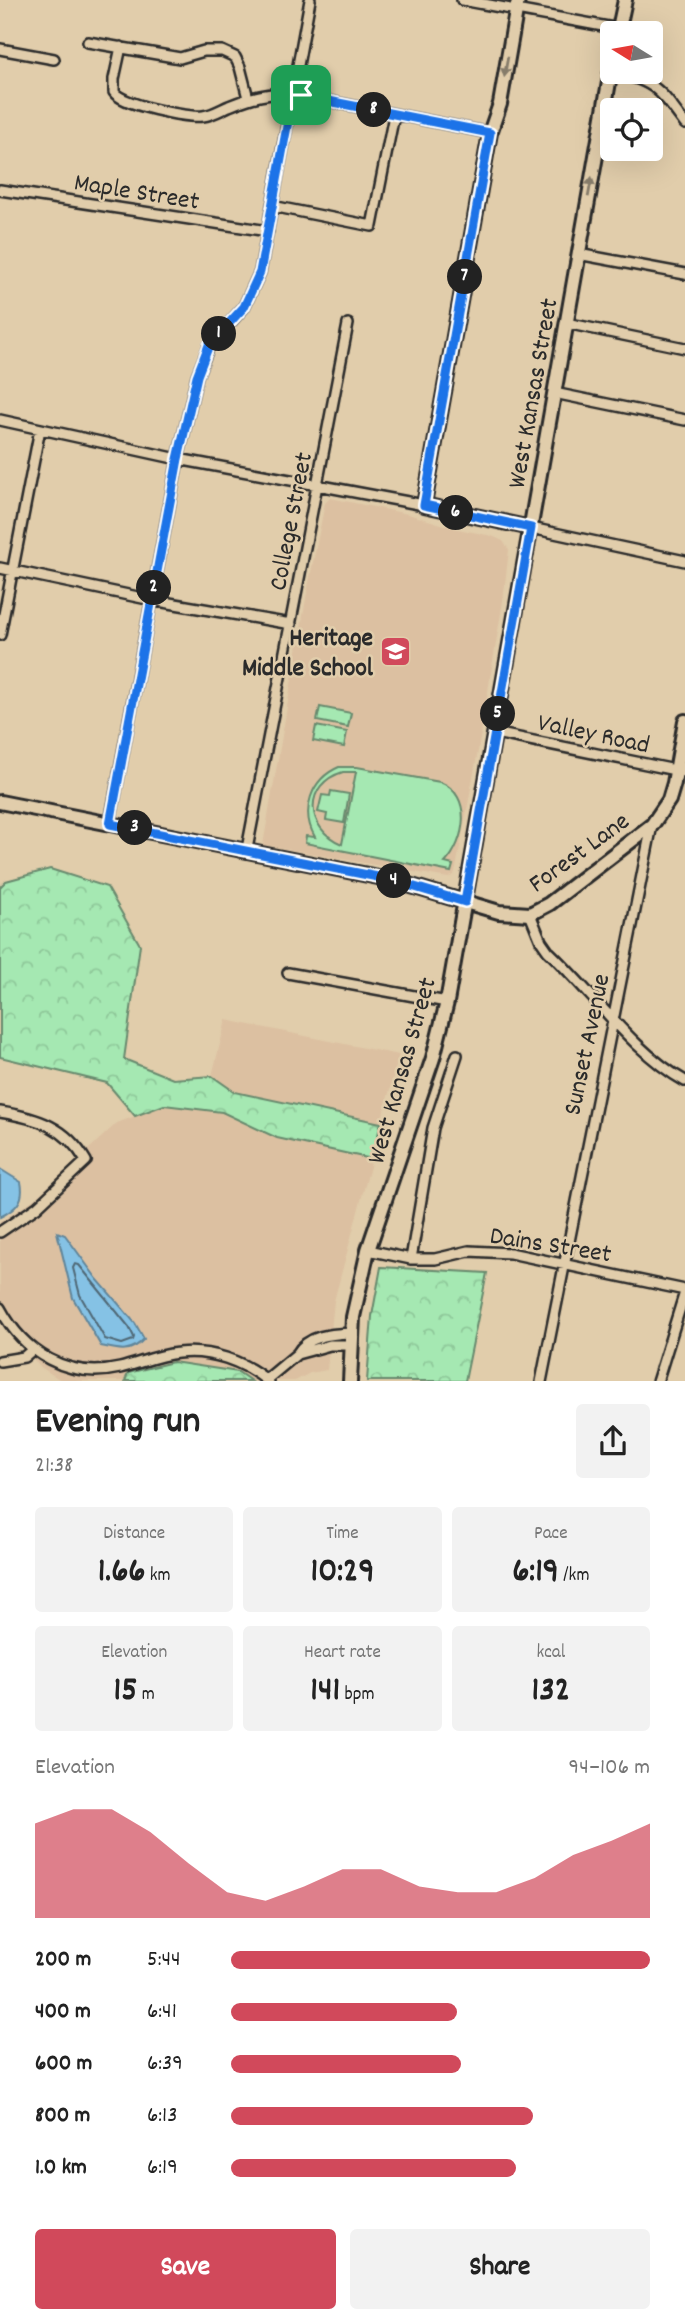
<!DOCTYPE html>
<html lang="en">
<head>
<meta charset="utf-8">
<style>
  :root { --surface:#fff; --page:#f2f2f2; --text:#222; --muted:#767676; --accent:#d1495b }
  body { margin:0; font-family:Dekko,sans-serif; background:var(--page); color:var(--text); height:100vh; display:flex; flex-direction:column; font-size:26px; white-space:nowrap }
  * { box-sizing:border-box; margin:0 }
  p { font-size:23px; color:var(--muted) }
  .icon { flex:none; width:38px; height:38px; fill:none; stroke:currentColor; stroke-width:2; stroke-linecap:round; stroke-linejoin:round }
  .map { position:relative; height:1381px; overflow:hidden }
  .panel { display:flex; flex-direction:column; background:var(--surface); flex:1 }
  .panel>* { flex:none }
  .needle { width:46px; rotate:281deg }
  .controls { position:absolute; left:600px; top:21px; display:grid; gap:14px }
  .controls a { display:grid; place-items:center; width:63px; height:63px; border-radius:7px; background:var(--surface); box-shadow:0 7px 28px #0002; font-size:35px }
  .pin { position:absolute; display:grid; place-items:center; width:60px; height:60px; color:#fff; margin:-30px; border-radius:14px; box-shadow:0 4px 10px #0006 }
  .km { position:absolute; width:35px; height:35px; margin:-18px; border-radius:50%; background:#222; color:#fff; font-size:19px; line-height:35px; text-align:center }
  .round { display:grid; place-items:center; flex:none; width:74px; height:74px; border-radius:7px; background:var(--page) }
  .head { display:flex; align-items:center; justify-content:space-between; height:119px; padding:0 35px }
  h1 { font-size:38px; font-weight:700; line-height:52px }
  .stats { display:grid; grid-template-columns:repeat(3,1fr); gap:10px; height:119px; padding:7px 35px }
  .stats div { display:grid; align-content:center; border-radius:7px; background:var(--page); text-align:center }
  .stats b { font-size:35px; font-weight:700 }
  .stats small { font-size:19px; font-weight:400 }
  .stats p { font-size:19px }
  .chart { height:196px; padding:14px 35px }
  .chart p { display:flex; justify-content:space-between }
  .chart svg { width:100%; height:126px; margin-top:7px; fill:var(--accent); opacity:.7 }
  .primary-button { display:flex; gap:14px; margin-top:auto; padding:14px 35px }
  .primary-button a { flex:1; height:80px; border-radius:7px; background:var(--accent); color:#fff; font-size:28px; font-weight:700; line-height:80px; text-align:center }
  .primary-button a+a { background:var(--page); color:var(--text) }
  ul { padding:0 35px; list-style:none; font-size:23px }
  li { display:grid; grid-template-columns:112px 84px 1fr; align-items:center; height:52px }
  li i { height:18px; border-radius:9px; background:var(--accent) }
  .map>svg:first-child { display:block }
  .built { fill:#dcc0a1 }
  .grass { fill:#a5e8b2; stroke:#688a6e; stroke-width:2; fill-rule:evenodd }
  .forest { fill:url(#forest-crowns); stroke:#688a6e; stroke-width:2 }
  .water { fill:#85c2e5; stroke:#61869b; stroke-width:2 }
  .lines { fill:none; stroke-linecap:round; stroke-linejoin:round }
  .shore { stroke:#4f6775; stroke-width:2 }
  .street-casing { stroke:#2b2b2b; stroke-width:14 }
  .secondary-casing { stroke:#2b2b2b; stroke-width:18 }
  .street { stroke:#e1cdab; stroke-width:9 }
  .secondary { stroke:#e1cdab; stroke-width:12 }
  .oneway { fill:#867c6b }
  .route-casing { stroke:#fff; stroke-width:14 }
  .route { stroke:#1a73e8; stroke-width:9 }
  .labels { text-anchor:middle; stroke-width:5; stroke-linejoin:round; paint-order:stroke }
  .street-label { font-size:26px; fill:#2b2b2b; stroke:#e1cdab }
  .poi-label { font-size:26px; font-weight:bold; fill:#2b2b2b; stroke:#e1cdab; text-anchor:end }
</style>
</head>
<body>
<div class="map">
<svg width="685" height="1382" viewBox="0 0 685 1382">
  <defs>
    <pattern id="forest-crowns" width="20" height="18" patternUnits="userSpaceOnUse" patternTransform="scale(1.75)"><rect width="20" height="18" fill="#a5e8b2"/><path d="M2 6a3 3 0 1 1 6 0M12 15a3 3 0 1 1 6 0" fill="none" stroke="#8ec799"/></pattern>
  </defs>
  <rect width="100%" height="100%" fill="#e1cdab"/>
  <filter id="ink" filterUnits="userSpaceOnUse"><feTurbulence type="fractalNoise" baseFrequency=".0143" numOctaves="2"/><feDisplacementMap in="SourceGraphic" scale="14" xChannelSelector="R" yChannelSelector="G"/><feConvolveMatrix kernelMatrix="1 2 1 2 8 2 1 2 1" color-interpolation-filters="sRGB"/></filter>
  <g filter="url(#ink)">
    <path class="built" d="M 330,498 L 408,514 L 458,529 L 492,536 L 503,541 L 509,550 L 503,601 L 478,751 L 456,868 L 454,875 L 448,878 L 263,845 L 308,587 L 325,503 Z
      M 226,1020 L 399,1055 L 381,1123 L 235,1092 L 212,1076 Z
      M 164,1105 L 222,1112 L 277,1138 L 372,1159 L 334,1301 L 327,1370 L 310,1373 L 295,1381 L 251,1381 L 238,1372 L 129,1373 L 125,1381 L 62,1381 L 39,1366 L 0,1317 L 0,1222 L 36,1198 L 117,1123 Z"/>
    <path class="grass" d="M 320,707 L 351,713 L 348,727 L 317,721 Z
      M 316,726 L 347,732 L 344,747 L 313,741 Z
      M 339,767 L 357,767 L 440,782 C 474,795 465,842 445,863 L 453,865 L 451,872 L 305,843 L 306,836 L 315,837 C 300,811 311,779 339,767 ZM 343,772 L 356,772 L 342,844 C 305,829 303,784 343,772 Z
      M 331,791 L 349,794 L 344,823 L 326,820 L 327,814 L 318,812 L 322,795 L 330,796 Z"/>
    <path class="forest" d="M 50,869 L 107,887 L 140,945 L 124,1059 L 173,1079 L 212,1076 L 235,1092 L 381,1123 L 372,1159 L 277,1138 L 222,1112 L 164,1105 L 135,1116 L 107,1083 L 0,1057 L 0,887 L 6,881 Z
      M 381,1267 L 487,1273 L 465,1381 L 367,1381 L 372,1316 Z
      M 173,1362 L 238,1372 L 251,1381 L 125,1381 L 128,1373 Z"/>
    <path class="water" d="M 0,1169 L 21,1182 C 25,1201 16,1209 0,1217 Z
      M 57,1232 L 65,1235 L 97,1279 L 135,1323 L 144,1339 C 131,1354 118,1350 101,1346 L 73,1298 Z"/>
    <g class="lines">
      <path class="shore" d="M 75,1264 L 79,1265 L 129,1327 L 134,1337 L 133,1340 L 122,1344 L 105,1339 L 80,1295 L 73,1268 Z"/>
      <defs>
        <path id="street" d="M 462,0 L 619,29
          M 88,42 L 180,58 L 204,51 L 222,51 L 235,57 L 240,67 L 248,98
          M 121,47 L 114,79 L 114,92 C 122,105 187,118 203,116 C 212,115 220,110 229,106 C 251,97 269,92 293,94 L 490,133
          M 0,49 L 54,59
          M 611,73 C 653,78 661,91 685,124
          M 0,190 L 268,231
          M 272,206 L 372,226 L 394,115
          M 578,254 L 685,274
          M 566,323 L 685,348
          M 554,393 L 685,420
          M 0,420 L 178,459 L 424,505
          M 531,528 L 685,561
          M 0,568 L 152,600 L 291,624
          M 0,635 L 40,429
          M 495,733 L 685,772
          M 110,823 L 178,459 L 197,376 L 209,346 L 244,307 L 260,272 L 310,0
          M 247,849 L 348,324
          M 530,914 L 541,941 L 548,951 C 591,991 634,1053 685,1081
          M 288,973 L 447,1002
          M 0,1112 C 38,1118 66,1127 86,1161 L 37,1207 L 0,1232
          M 368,1250 L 411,1259 L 435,1259 L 469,1251 L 510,1253 L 685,1290
          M 411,1259 L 433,1128 L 457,1055
          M 0,1308 C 24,1353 68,1380 120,1368 C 140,1363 158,1355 178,1353 C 210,1349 244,1361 269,1382
          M 351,1345 L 330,1345 L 297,1354 C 308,1335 331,1334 351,1333
          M 0,1361 L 24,1357 L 32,1350
          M 267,1379 L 297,1354
          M 541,1382 L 652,825
          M 657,1382 L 685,1292"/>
        <path id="secondary" d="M 518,0 L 500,104 L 490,133 L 424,505 L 531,528
          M 618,33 L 625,0
          M 0,802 L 388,879 L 499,912 L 530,914 L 549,904 L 652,825 L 669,800 L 674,783 L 685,721
          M 350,1382 L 353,1317 L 368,1250 L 433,1058 L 447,1002 L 612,65"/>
      </defs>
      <use href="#street" class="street-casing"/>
      <use href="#secondary" class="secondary-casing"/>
      <use href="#street" class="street"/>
      <use href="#secondary" class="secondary"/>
    </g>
    <defs><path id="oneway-solid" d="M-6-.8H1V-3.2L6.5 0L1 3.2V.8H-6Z" transform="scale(1.75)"/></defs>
    <g class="oneway">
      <use href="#oneway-solid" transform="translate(506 67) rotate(100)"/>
      <use href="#oneway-solid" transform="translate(590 187) rotate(-80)"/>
    </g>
  </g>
  <g class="lines" filter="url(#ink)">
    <defs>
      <path id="route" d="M 293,94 L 490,133 L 424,505 L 531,528 L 465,902 L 388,879 L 110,824 L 178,459 L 197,376 L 209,345 L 244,307 L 260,272 Z"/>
    </defs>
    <use href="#route" class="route-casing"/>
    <use href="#route" class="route"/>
  </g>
  <defs>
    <symbol id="school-square" viewBox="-11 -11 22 22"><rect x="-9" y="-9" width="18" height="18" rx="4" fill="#d1495b" stroke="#e1cdab"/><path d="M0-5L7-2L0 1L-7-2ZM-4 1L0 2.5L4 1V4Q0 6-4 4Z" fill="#fff"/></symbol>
  </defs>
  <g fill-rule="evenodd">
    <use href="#school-square" x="378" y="634" width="35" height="35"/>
  </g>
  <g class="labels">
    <g class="street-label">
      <text transform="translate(137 190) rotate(9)" y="9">Maple Street</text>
      <text transform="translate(531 393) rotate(-80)" y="9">West Kansas Street</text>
      <text transform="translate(289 521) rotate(-79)" y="9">College Street</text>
      <text transform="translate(594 732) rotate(12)" y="9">Valley Road</text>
      <text transform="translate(578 851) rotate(-36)" y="9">Forest Lane</text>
      <text transform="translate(585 1044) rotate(-78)" y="9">Sunset Avenue</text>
      <text transform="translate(400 1070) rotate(-74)" y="9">West Kansas Street</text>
      <text transform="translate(551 1243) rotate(9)" y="9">Dains Street</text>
    </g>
    <g class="poi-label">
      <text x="373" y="645">Heritage<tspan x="373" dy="30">Middle School</tspan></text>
    </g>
  </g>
</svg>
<div class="controls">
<a><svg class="needle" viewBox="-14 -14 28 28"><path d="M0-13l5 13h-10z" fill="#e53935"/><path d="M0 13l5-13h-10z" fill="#767676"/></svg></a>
<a><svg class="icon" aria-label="locate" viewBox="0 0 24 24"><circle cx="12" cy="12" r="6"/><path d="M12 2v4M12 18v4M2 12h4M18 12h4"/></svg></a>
</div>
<div class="pin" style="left:301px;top:95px;background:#1e9e55"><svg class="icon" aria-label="arrive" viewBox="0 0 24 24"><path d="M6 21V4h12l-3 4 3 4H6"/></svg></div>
<b class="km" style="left:219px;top:334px">1</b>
<b class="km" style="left:154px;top:588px">2</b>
<b class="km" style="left:135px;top:828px">3</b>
<b class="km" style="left:394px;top:881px">4</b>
<b class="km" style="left:498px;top:714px">5</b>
<b class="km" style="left:456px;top:513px">6</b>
<b class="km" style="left:465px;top:277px">7</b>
<b class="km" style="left:374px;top:110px">8</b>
</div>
<section class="panel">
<div class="head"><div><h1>Evening run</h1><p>21:38</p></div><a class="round"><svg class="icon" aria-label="share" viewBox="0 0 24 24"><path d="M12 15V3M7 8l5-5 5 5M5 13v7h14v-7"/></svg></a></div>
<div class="stats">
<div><p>Distance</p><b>1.66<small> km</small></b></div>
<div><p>Time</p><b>10:29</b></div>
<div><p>Pace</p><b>6:19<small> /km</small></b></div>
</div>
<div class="stats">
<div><p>Elevation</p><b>15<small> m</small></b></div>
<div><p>Heart rate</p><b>141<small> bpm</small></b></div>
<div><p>kcal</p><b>132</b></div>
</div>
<div class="chart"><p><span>Elevation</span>94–106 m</p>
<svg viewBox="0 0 160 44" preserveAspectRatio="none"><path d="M0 44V11L10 6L20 6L30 14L40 25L50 35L60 38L70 33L80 27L90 27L100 33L110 35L120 35L130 30L140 22L150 17L160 11V44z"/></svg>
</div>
<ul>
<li><b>200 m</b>5:44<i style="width:100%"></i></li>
<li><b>400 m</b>6:41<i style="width:54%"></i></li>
<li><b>600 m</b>6:39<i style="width:55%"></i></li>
<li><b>800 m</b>6:13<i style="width:72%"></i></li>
<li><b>1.0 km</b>6:19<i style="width:68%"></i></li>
</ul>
<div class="primary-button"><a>Save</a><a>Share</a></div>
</section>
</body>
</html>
